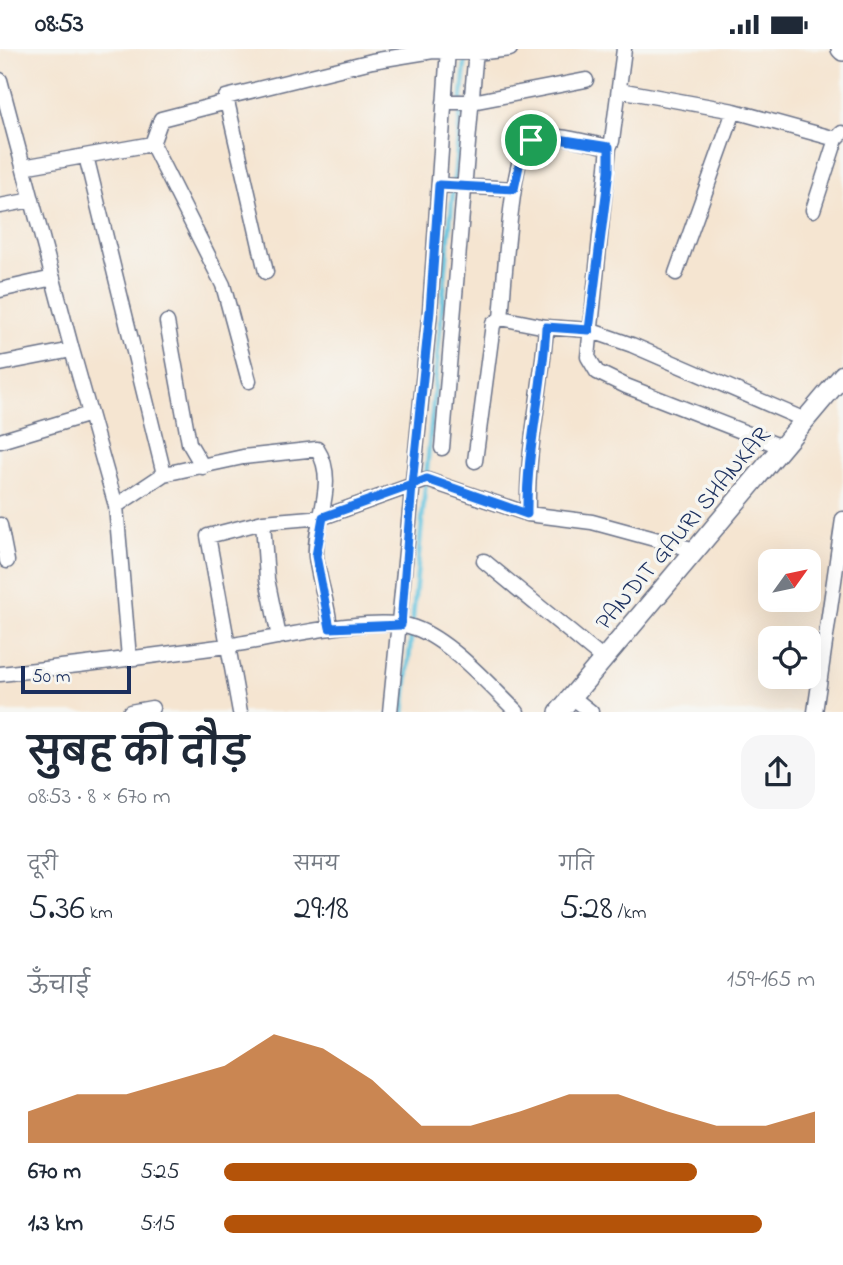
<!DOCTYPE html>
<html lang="hi">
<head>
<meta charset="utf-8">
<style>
  :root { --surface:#fff; --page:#f6f6f7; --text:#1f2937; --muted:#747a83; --accent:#b45309 }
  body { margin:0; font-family:"Indie Flower","Playpen Sans Deva",sans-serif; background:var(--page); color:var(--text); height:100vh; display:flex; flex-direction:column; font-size:26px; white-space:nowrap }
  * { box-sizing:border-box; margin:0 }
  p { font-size:23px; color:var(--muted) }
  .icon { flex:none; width:38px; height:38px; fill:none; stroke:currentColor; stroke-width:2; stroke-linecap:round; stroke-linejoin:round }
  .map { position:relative; height:663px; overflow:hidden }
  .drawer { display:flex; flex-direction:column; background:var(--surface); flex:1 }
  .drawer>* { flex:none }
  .needle { width:46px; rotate:57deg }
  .buttons { position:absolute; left:758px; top:500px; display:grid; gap:14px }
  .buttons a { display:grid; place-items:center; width:63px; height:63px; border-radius:14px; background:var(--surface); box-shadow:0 7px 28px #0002; font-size:35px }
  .scale { position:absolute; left:21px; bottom:18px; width:110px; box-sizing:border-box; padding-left:7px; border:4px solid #1b2f5e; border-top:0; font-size:19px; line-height:24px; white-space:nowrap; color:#1b2f5e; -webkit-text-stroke:5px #f6f6f2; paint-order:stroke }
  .pin { position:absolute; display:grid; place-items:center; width:60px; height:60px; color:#fff; margin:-30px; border:4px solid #fff; border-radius:50%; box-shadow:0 2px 7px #0007 }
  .round { display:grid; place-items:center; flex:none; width:74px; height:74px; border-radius:21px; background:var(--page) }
  .headline { display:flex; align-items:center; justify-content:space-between; height:119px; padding:0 28px }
  h1 { font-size:38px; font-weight:600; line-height:52px }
  .metrics { display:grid; grid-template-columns:repeat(3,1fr); gap:10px; height:119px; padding:7px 28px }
  .metrics div { display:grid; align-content:center }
  .metrics b { font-size:35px; font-weight:600 }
  .metrics small { font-size:19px; font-weight:400 }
  .metrics p { font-size:19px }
  .chart { height:196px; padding:14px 28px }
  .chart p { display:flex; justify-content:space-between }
  .chart svg { width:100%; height:126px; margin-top:7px; fill:var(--accent); opacity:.7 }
  ul { padding:0 28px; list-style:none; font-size:23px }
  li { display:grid; grid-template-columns:112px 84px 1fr; align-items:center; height:52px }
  li i { height:18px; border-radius:9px; background:var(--accent) }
  .status { display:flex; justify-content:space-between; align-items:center; height:49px; padding:0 35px; background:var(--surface); direction:ltr }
  .status svg { height:19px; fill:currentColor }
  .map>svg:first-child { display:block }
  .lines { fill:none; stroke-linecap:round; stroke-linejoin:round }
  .stream { stroke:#62c5e0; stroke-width:4.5 }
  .street-casing { stroke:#676f86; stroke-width:17 }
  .secondary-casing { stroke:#676f86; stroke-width:22 }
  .street { stroke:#fff; stroke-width:14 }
  .secondary { stroke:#fff; stroke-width:19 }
  .route-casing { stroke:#fff; stroke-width:14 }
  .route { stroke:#1a73e8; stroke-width:9 }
  .labels { text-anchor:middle; stroke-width:7; stroke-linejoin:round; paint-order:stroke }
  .street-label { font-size:24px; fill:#1b2f5e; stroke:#f6f6f2 }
</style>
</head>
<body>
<div class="status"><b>08:53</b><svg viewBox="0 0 49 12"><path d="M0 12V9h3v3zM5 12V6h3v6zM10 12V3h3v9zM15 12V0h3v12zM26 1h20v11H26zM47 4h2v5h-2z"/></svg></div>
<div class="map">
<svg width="843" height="663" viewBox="0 0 843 663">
  <rect width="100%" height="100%" fill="#f6f6f2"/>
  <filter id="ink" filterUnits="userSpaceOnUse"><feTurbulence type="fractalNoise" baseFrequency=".0143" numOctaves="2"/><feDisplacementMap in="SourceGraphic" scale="14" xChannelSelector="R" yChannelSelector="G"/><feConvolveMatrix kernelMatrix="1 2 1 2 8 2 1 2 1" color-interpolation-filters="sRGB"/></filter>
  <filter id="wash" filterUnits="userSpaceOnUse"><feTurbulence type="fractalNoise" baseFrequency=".00686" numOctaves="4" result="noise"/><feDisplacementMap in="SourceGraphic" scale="28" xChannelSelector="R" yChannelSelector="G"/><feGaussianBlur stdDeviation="1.57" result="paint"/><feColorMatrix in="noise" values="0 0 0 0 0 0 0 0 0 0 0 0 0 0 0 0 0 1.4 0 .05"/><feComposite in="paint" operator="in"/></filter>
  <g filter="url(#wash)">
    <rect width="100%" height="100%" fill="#f5e5d1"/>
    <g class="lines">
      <path class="stream" d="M 404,663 L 466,5"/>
    </g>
  </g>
  <g filter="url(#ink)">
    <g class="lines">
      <defs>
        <path id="street" d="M 624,0 L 612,92 L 609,98 L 588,308 L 597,323 L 626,337 L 782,398
          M 0,31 L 72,301 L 0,315
          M 619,41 L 734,62 L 836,90
          M 444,53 L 472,53 L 586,31
          M 152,95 L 223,236 L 249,332
          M 86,107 L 164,425
          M 23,118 L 152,95 L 161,70 L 227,53
          M 439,136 L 514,140
          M 0,157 L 32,151
          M 813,161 L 836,90 L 842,84
          M 266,223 L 226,48 L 372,12 L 433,2 L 476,4 L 510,0
          M 676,224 L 734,62
          M 0,241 L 53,229
          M 501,269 C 504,241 511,105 529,93 C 548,80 587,94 609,98
          M 167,273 L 189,394 L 203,418
          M 72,301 L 116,457 L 129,609
          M 0,392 L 90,365
          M 442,399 L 476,0
          M 475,412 L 493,275 L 501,269 L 546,278 L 589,281 L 632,296 L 805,371
          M 116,457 L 164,425 L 243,408 L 317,400 C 339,433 313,475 316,508 C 319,532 328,555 330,579
          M 528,465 C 526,403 542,340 546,278
          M 263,473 L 267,530 L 279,588
          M 0,476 L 7,512
          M 484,512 L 603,610
          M 0,625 C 76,617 151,607 226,597 C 270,591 377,564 415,579 C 451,592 490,637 517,663
          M 572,648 L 591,663
          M 130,663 L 152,659
          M 240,663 L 208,487 L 263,473 L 323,468 L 427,431 L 528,465 L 592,473 L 695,501
          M 390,663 L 430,262 L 448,0
          M 815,663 L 843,470"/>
        <path id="secondary" d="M 841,0 L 843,2
          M 559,663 L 843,326"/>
      </defs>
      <use href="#street" class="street-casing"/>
      <use href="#secondary" class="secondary-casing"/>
      <use href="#street" class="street"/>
      <use href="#secondary" class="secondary"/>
    </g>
  </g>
  <g class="lines" filter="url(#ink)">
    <defs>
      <path id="route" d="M 531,91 L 523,98 L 514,140 L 439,136 L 430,262 L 412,436 L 323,468 L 316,507 L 330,579 L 401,576 L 412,436 L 427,430 L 527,465 C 526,403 543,340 546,278 L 589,281 L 609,122 L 609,98 L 546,88 L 531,91"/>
    </defs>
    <use href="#route" class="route-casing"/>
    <use href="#route" class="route"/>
  </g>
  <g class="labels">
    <g class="street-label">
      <text transform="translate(682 479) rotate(-50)" y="8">PANDIT GAURI SHANKAR</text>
    </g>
  </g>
</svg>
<div class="buttons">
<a><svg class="needle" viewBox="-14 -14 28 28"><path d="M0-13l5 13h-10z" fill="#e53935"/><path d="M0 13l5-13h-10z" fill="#747a83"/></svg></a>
<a><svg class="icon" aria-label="locate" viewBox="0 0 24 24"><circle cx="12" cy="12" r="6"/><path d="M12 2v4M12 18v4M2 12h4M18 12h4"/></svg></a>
</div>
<div class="scale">50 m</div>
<div class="pin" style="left:531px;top:91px;background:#1e9e55"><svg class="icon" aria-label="arrive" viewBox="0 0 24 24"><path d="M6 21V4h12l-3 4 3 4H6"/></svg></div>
</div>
<section class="drawer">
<div class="headline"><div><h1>सुबह की दौड़</h1><p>08:53 · 8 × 670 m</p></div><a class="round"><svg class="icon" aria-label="share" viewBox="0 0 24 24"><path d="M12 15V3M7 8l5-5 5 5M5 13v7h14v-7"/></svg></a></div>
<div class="metrics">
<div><p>दूरी</p><b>5.36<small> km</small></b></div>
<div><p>समय</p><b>29:18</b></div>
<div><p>गति</p><b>5:28<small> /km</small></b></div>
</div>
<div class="chart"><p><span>ऊँचाई</span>159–165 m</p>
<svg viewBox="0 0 160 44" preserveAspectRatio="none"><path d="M0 44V33L10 27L20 27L30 22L40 17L50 6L60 11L70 22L80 38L90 38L100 33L110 27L120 27L130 33L140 38L150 38L160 33V44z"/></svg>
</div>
<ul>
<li><b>670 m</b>5:25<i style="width:80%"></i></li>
<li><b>1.3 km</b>5:15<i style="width:91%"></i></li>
</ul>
</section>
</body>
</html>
